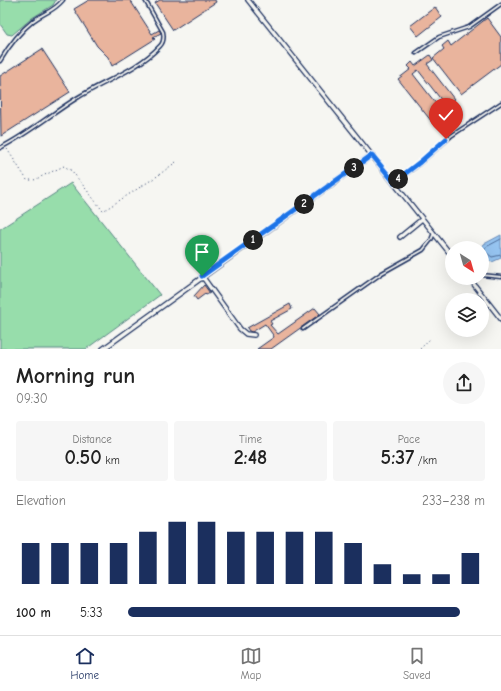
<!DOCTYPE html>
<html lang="en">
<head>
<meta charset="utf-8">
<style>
  :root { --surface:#fff; --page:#f6f6f6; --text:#222; --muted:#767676; --line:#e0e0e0; --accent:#1b2f5e }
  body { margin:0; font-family:"Comic Neue",sans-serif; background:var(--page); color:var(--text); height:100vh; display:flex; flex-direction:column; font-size:15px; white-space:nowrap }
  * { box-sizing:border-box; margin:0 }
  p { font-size:13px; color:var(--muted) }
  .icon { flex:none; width:22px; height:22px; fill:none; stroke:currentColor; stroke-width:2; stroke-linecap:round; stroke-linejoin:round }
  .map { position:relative; height:349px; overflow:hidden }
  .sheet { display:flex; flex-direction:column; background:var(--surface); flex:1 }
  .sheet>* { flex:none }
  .needle { width:26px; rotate:143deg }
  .tools { position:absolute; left:445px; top:241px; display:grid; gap:8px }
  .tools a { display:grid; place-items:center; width:44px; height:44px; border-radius:50%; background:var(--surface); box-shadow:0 4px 16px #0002; font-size:20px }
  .pin { position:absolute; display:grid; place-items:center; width:34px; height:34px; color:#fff; margin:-41px -17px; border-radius:50% 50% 50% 0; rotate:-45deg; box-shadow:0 0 4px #0007 }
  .pin .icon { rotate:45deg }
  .km { position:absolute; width:20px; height:20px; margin:-10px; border-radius:50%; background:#222; color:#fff; font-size:11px; line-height:20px; text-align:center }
  .round { display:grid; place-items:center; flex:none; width:42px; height:42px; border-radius:21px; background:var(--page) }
  .overview { display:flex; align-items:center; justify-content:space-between; height:68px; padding:0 16px }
  h1 { font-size:22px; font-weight:700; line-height:30px }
  .figures { display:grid; grid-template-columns:repeat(3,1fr); gap:6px; height:68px; padding:4px 16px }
  .figures div { display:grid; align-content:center; border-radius:4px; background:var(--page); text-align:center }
  .figures b { font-size:20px; font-weight:700 }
  .figures small { font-size:11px; font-weight:400 }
  .figures p { font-size:11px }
  .chart { height:112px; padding:8px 16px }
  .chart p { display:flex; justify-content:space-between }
  .chart svg { width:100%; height:72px; margin-top:4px; stroke:var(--accent); stroke-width:6 }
  ul { padding:0 16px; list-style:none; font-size:13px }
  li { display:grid; grid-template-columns:64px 48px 1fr; align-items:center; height:30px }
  li i { height:10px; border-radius:5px; background:var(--accent) }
  .tab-bar { display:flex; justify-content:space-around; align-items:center; height:56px; border-top:1px solid var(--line); background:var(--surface); font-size:11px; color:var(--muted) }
  .tab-bar a { display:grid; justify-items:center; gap:2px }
  .tab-bar .active { color:var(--accent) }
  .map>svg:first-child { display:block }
  .green { fill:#97ddab; stroke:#598684 }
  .water { fill:#96c4f0; stroke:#6588b6 }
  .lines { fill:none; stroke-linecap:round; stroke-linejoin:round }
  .shore { stroke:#4c6b98; stroke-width:1 }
  .building { fill:#e9b49d; stroke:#1b2f5e }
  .lane-casing { stroke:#1b2f5e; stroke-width:5 }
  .street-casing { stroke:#1b2f5e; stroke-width:6 }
  .path { stroke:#1b2f5e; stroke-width:1; stroke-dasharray:1 3; stroke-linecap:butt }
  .lane { stroke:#f6f6f2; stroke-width:2 }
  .street { stroke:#f6f6f2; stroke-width:3.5 }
  .route-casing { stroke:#fff; stroke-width:8 }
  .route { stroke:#1a73e8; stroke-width:5 }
</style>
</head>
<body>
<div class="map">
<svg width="501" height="349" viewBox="0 0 501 349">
  <rect width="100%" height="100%" fill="#f6f6f2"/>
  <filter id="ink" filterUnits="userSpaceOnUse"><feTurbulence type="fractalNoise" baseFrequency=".025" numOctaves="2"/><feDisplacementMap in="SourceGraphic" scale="8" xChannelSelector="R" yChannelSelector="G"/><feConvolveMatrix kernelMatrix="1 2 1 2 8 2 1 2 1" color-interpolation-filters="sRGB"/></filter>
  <g filter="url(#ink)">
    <path class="green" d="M 0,0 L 56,0 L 53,5 L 32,18 L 12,35 L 7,34 L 0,24 Z
      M 71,183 L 160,295 L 86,349 L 0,349 L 0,229 Z"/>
    <path class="water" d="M 501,235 L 501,258 L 492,262 C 485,259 482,256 482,248 L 481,248 L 484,244 Z"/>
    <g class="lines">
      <path class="shore" d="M 501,239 L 486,247 L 484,251 L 492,257 L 501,255"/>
    </g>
    <path class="building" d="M 89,0 L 130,0 L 152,34 L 159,30 L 161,33 L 153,37 L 155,39 L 112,66 L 108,57 L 97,46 L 74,9 Z
      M 160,0 L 215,0 L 216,2 L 173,30 L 155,3 Z
      M 435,7 L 442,17 L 418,36 L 410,26 Z
      M 487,18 L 501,37 L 501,64 L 461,94 L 433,58 L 444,49 L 442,46 L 448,41 L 451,46 Z
      M 42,49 L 70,92 L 1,136 L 0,76 Z
      M 430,55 L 433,60 L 427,64 L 454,99 L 446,106 L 418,70 L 413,74 L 441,110 L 433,116 L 436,120 L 432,122 L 398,79 L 411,69 L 408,66 L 412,62 L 415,66 Z
      M 204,285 L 210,293 L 206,295 L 205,294 L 197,300 L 194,296 Z
      M 290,304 L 292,309 L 270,321 L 272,324 L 270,325 L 278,334 L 315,308 L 320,314 L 271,349 L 257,349 L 274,337 L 273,335 L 265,324 L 252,332 L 249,331 L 247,328 Z"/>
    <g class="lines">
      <defs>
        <path id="lane" d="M 416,53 L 439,37 L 469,27 L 501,4
          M 0,61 C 9,46 19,32 33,21 C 45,12 53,12 63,0
          M 0,148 C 28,134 51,114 77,98 C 104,81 138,70 160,46 C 164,42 164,37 163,32 L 145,0
          M 394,182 L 414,168 L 451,136 L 501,103
          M 482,275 L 501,277
          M 303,329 L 382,273 L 423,250 L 431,240 L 434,233"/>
        <path id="street" d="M 248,0 L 452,256
          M 400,237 L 422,219
          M 202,276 L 240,329 L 246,334 L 254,335
          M 469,278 L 501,319
          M 103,349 L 372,155"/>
      </defs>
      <use href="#lane" class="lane-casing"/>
      <use href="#street" class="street-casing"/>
      <path class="path" d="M 7,149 L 27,180 L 34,180 L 64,166 L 72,171 L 103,211 L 156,177 L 176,162
        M 420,349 L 430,339"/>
      <use href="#lane" class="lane"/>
      <use href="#street" class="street"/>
    </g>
  </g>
  <g class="lines" filter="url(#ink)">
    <defs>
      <path id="route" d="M 202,276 L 372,155 L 394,182 L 420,162 L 446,139"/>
    </defs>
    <use href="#route" class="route-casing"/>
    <use href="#route" class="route"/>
  </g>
</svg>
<div class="tools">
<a><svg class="needle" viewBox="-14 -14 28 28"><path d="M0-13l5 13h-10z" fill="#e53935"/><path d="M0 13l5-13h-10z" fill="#767676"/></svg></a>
<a><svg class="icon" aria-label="layers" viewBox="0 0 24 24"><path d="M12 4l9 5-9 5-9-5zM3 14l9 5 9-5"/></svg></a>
</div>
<div class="pin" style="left:202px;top:276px;background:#1e9e55"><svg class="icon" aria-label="arrive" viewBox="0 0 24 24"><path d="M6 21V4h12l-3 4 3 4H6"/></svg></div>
<div class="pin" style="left:446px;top:139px;background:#d93025"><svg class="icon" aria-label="check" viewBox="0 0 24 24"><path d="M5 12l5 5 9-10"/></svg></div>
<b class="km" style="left:253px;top:240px">1</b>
<b class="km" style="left:304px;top:204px">2</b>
<b class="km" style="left:354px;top:168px">3</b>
<b class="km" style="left:398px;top:179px">4</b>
</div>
<section class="sheet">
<div class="overview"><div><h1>Morning run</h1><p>09:30</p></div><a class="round"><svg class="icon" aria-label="share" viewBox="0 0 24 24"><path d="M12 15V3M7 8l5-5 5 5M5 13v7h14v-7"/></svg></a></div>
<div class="figures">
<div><p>Distance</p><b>0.50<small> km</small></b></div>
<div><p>Time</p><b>2:48</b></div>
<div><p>Pace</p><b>5:37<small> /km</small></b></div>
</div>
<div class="chart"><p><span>Elevation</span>233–238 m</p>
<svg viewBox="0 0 160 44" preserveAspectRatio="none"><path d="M5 44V19M15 44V19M25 44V19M35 44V19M45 44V12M55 44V6M65 44V6M75 44V12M85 44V12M95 44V12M105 44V12M115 44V19M125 44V32M135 44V38M145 44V38M155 44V25"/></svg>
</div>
<ul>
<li><b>100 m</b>5:33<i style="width:93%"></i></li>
</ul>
</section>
<nav class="tab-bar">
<a class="active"><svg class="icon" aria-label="home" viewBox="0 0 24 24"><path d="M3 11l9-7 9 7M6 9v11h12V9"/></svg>Home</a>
<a><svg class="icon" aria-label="map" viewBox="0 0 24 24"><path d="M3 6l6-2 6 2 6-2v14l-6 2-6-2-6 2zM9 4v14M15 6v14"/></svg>Map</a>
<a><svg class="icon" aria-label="saved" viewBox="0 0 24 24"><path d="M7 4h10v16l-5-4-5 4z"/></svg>Saved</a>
</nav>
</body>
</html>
